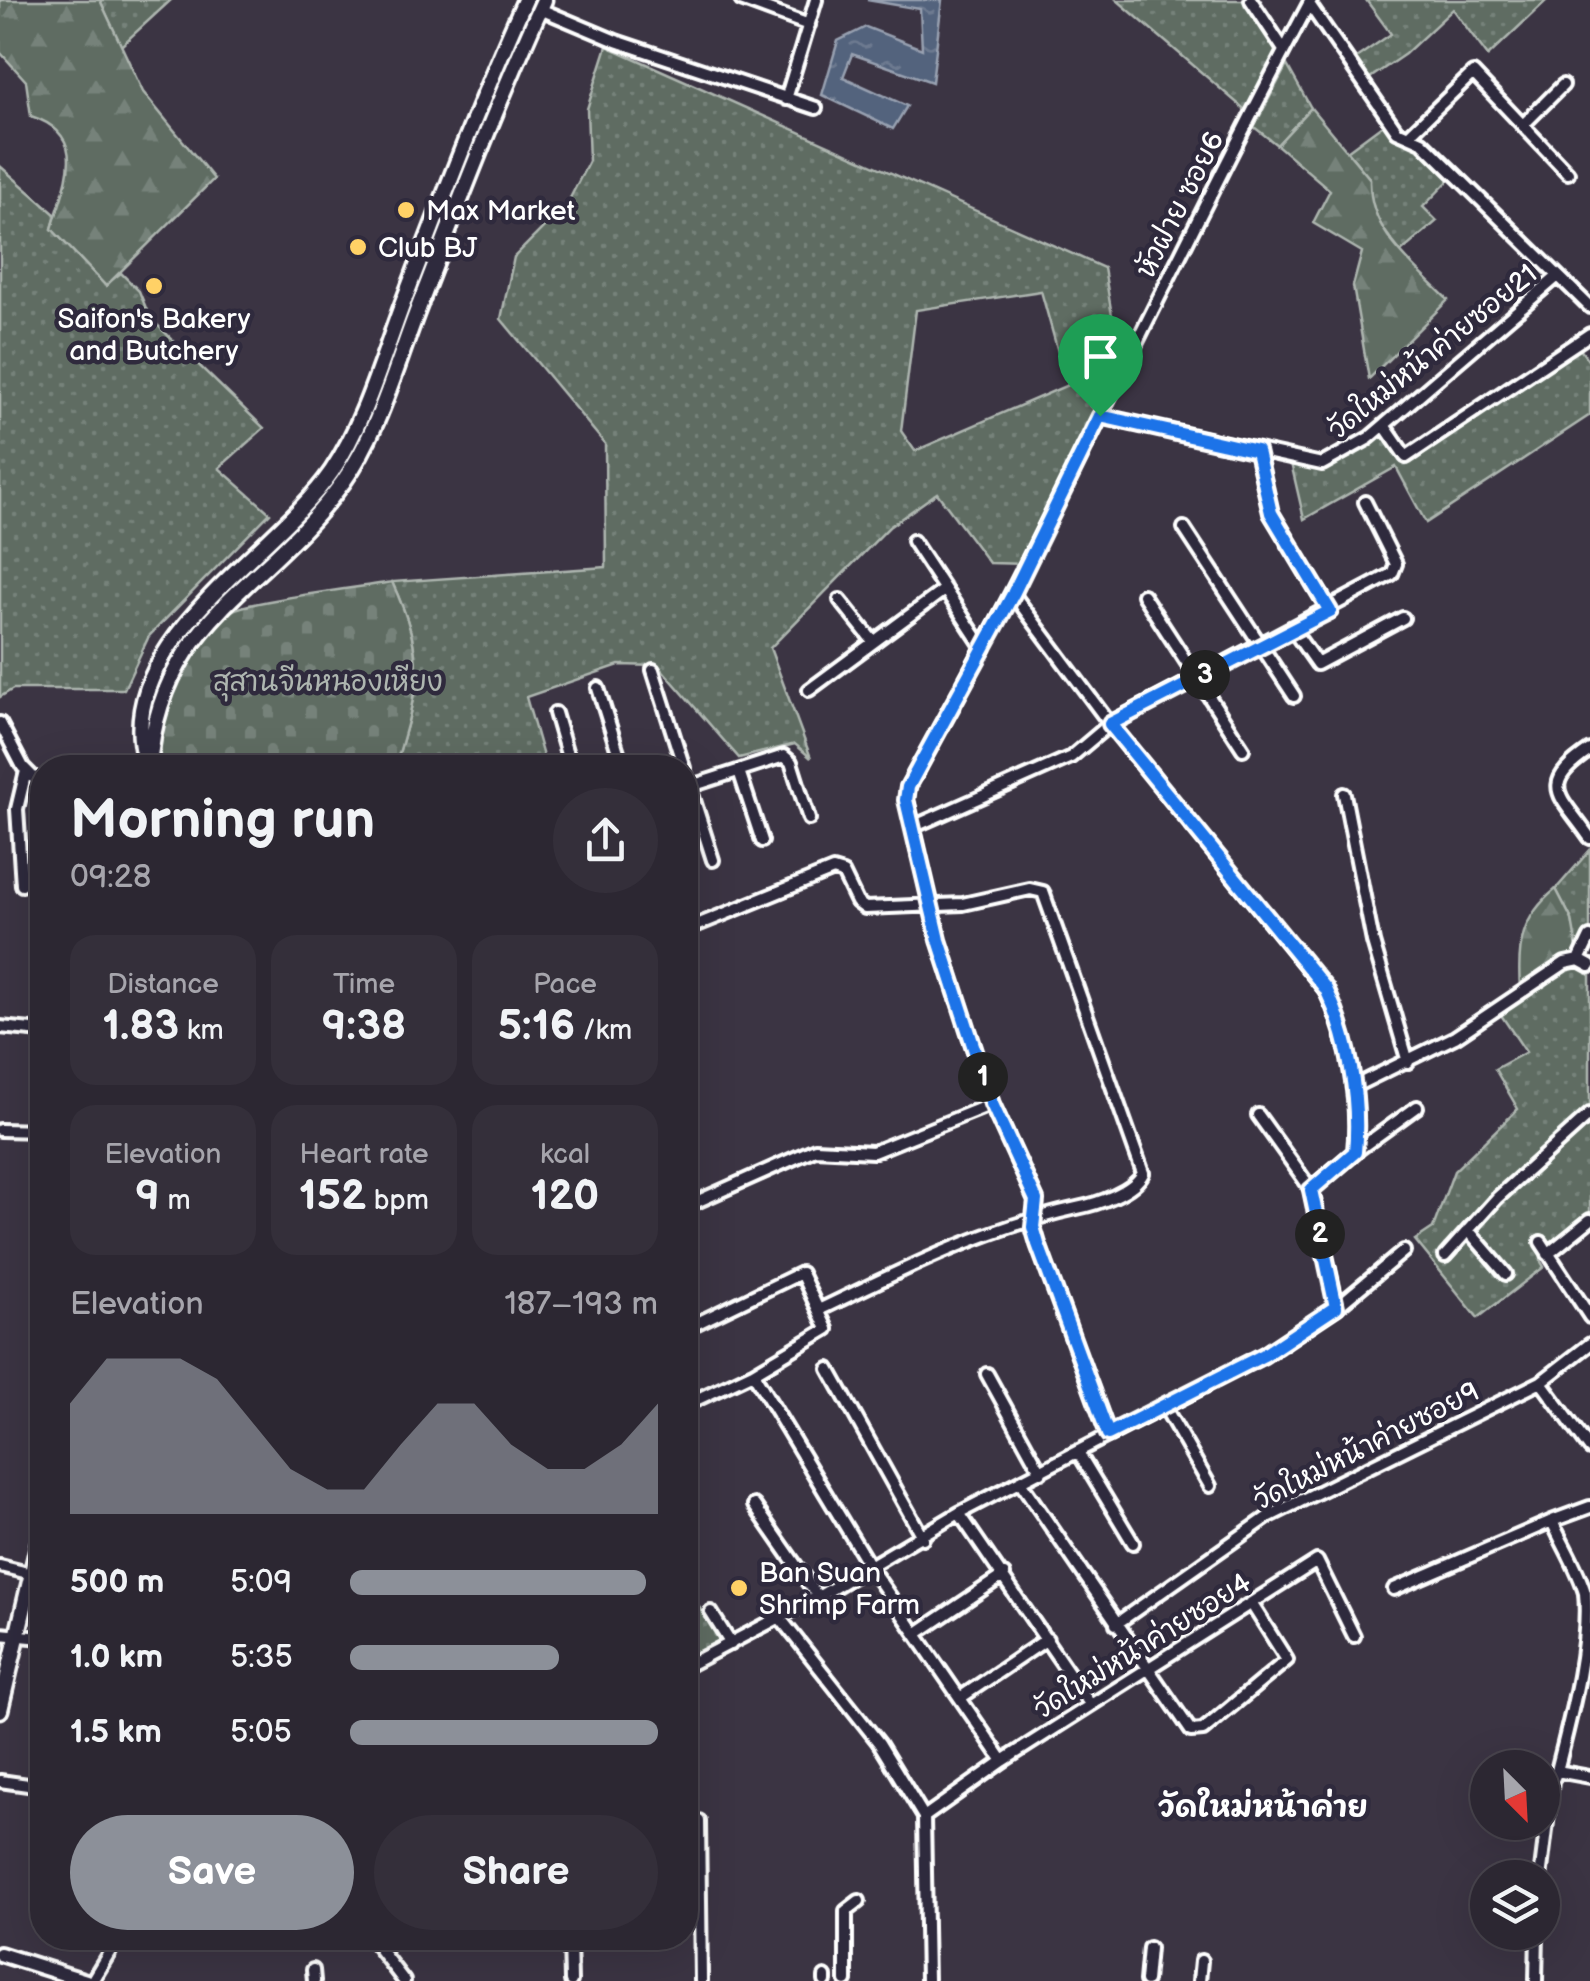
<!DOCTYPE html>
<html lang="en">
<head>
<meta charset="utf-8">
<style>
  :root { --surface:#2c2732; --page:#342f3a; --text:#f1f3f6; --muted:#a6a5ac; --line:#48444d; --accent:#8c9099 }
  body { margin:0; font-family:"Balsamiq Sans","Playpen Sans Thai",sans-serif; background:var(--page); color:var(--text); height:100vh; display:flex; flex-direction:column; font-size:38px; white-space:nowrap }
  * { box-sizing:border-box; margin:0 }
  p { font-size:32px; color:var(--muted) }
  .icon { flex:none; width:55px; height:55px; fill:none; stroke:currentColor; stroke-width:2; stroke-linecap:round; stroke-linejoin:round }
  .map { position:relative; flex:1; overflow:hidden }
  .panel { position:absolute; left:30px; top:755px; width:668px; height:1195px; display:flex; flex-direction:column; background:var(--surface); border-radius:40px; box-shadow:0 10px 40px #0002,0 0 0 2px var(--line) }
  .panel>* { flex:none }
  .needle { width:65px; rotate:156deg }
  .tools { position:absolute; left:1470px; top:1750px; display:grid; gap:20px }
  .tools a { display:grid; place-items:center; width:90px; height:90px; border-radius:50%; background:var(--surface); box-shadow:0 10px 40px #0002,0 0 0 2px var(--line); font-size:50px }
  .pin { position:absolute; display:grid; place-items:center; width:85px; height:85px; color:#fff; margin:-102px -42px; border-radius:50% 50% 50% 0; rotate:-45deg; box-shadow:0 0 10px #0007 }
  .pin .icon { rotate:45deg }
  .km { position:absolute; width:50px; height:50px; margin:-25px; border-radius:50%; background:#222; color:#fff; font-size:28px; line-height:50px; text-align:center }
  .round { display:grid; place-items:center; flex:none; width:105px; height:105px; border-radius:52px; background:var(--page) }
  .overview { display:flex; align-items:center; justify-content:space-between; height:170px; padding:0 40px }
  h1 { font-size:55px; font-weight:800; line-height:75px }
  .figures { display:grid; grid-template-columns:repeat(3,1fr); gap:15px; height:170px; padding:10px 40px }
  .figures div { display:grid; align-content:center; border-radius:25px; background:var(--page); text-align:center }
  .figures b { font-size:42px; font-weight:800 }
  .figures small { font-size:28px; font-weight:400 }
  .figures p { font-size:28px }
  .chart { height:280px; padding:20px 40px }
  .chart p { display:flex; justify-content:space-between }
  .chart svg { width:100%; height:180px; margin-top:10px; fill:var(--accent); opacity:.7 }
  .primary-button { display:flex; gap:20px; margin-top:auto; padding:20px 40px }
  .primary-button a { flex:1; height:115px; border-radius:60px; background:var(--accent); color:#fff; font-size:40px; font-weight:800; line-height:115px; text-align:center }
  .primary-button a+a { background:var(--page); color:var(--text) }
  ul { padding:0 40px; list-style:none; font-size:32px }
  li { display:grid; grid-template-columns:160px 120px 1fr; align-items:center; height:75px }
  li i { height:25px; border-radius:12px; background:var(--accent) }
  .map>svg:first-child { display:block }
  .grass { fill:url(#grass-dots); stroke:#aeb6b0; stroke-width:2.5 }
  .forest { fill:url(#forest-firs); stroke:#aeb6b0; stroke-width:2.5 }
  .cemetery { fill:url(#cemetery-stones); stroke:#aeb6b0; stroke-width:2.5 }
  .water { fill:url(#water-ripples); stroke:#98a1b1; stroke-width:2.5 }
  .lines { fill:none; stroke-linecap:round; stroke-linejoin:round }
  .minor-casing { stroke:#fff; stroke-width:18 }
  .tertiary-casing { stroke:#fff; stroke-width:20 }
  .secondary-casing { stroke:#fff; stroke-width:21 }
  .minor { stroke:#2f2a3d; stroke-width:10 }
  .tertiary { stroke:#2f2a3d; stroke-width:12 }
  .secondary { stroke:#2f2a3d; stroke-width:14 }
  .route-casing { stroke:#fff; stroke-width:20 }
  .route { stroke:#1a73e8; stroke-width:12 }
  .poi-dot { fill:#ffd166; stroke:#2f2a3d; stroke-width:4 }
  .labels { text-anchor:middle; stroke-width:9; stroke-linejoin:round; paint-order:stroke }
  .street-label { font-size:28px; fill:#fff; stroke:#2f2a3d }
  .poi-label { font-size:28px; fill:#fff; stroke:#2f2a3d; text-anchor:start }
  .park-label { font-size:28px; fill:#aeb6b0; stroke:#2f2a3d }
  .neighbourhood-label { font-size:30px; font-weight:bold; fill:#fff; stroke:#2f2a3d }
</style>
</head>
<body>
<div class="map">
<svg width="1590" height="1981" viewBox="0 0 1590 1981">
  <defs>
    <pattern id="grass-dots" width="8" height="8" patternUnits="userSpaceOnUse" patternTransform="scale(2.5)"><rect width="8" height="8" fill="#5e6c62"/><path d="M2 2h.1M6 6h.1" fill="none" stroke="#76827a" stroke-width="1.8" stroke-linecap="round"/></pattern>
    <pattern id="forest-firs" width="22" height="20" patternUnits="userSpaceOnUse" patternTransform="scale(2.5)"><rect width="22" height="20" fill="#5e6c62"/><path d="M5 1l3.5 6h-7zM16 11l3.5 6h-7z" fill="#76827a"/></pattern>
    <pattern id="cemetery-stones" width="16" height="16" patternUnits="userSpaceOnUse" patternTransform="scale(2.5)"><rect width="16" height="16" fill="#5e6c62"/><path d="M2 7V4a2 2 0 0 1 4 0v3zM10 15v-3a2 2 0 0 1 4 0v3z" fill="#76827a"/></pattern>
    <pattern id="water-ripples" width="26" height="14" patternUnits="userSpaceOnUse" patternTransform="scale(2.5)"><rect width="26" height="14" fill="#53637d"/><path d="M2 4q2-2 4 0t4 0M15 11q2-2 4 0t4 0" fill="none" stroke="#6d7a90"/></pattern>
  </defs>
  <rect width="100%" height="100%" fill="#3b3443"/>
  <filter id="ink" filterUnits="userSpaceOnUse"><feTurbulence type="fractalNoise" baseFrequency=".01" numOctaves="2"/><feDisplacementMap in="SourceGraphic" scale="20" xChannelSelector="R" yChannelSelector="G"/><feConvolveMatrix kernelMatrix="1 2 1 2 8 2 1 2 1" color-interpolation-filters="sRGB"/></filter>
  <g filter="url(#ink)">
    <path class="grass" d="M 100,0 L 171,0 L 121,46 Z
      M 1117,0 L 1250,0 L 1284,50 L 1250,114 Z
      M 1366,0 L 1547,0 L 1488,56 L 1453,9 L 1405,54 L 1367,80 L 1353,60 L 1391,34 Z
      M 607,46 L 1104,268 L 1119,357 L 1062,366 L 1041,291 L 916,310 L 901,431 L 915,451 L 1070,384 L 1100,416 L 1028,564 L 989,563 L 937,493 L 889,527 L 770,648 L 811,758 L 795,744 L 739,758 L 659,666 L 619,665 L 526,697 L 546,767 L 395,767 C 418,689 428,660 392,582 L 606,567 L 605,444 L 501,319 L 514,257 L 567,204 L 589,161 L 587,109 Z
      M 1287,65 L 1311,108 L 1277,145 L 1254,127 Z
      M 1386,122 L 1422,146 L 1452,177 L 1423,207 L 1437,221 L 1401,252 C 1381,228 1369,211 1370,179 L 1347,151 Z
      M 0,166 L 56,215 L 52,229 L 105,285 L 121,273 L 139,291 L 150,318 L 264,428 L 219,468 L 270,513 L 149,636 L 124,689 L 13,689 L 0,697 Z
      M 1580,349 L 1590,363 L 1590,415 L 1426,523 L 1396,467 L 1304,519 L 1291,463 C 1336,474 1349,458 1385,434 L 1401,458 L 1411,463 Z
      M 1590,850 L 1590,1220 L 1540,1260 L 1544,1267 L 1478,1318 L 1415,1240 L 1433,1228 L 1454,1171 L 1518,1109 L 1495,1069 L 1526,1052 L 1497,1009 L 1574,948 L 1572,920 L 1556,889 Z
      M 685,1584 L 719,1640 L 685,1658 Z"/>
    <path class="forest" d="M 0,0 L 100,0 L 143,92 L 214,179 L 106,286 L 52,229 C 65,182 91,136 31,116 L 26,81 L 0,52 Z
      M 1311,108 L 1370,179 C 1368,232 1414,265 1448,300 L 1369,379 L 1353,286 L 1362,252 L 1313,223 L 1330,190 L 1277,145 Z
      M 1556,889 L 1572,920 L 1579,960 L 1520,988 C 1517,946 1521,917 1556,889 Z"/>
    <path class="cemetery" d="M 392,582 C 428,660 418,689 395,767 L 160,768 C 160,710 178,644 231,611 C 247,601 364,587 392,582 Z"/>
    <path class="water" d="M 867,0 L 942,0 L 932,82 L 852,54 L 843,77 L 907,106 L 893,129 L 822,95 L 838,41 L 866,27 L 922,49 L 920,9 Z"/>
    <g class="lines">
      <defs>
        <path id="minor" d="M 741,0 L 809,25
          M 1251,0 L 1284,50
          M 1309,4 L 1397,131 L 1422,142 L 1590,307
          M 540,9 L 616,41 L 816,108
          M 786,99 L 816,0
          M 1523,125 L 1563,85
          M 1409,135 L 1473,73 L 1568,173
          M 1100,416 L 1322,464 L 1369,438 L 1558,276
          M 1384,425 L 1406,457 L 1590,334
          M 1257,451 L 1271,513 L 1330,611
          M 1184,528 L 1294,696
          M 913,541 L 984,649
          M 1143,595 L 1243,749
          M 840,600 L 872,640
          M 1293,630 L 1317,664 L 1403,618
          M 653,670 L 684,768
          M 598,688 L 623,768
          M 809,690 L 944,590
          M 555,713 L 571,768
          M 0,723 L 23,767 L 42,786
          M 1590,750 C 1537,786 1560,794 1590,838
          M 739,771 L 762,841
          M 685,772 L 713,860
          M 685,788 L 784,756 L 791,762 L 809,819
          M 1344,794 L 1373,942 L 1408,1062
          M 915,826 L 1071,757 L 1110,724 L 1392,574 L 1396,564 L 1365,502
          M 22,885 L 17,809 L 26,771
          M 685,930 L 833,870 L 843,873 L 857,902 L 865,908 L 963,904 L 1030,889 L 1043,892 L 1143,1173 C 1134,1192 1097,1204 1077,1208 C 985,1228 904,1269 819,1310
          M 1579,960 L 1590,937
          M 0,1027 L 42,1031
          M 1353,1087 L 1455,1037 L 1565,963 L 1579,960 L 1590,966
          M 1258,1115 L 1311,1189
          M 0,1130 L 42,1131
          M 1355,1152 L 1417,1107
          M 685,1207 L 815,1149 L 873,1152 L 992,1104
          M 1468,1230 L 1506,1274
          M 1541,1242 L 1590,1317
          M 1548,1254 L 1590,1220
          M 1445,1256 L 1497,1198 L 1590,1114
          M 1337,1307 L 1404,1251
          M 685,1329 L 801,1273 L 827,1329 L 753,1373 L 870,1567 L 1003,1761
          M 829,1369 L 923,1538
          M 987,1374 L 1041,1472
          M 1541,1382 L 1590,1449
          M 685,1405 L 753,1373
          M 1164,1406 L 1210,1486
          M 1108,1434 L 1038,1244 L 1033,1227 L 1036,1200 L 992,1104 L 939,940 L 907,800 L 908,787 C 1051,529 1172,260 1311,0
          M 1078,1452 L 1133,1543
          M 1021,1483 L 1191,1731 L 1203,1730 L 1287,1660 L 1251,1603
          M 754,1505 L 818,1597
          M 959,1513 L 1090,1704
          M 0,1566 L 32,1574
          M 1394,1589 L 1552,1521
          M 711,1612 L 731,1644
          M 780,1618 L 879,1743 L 924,1817 L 927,1981
          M 1116,1624 L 1268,1517 L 1541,1382 L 1590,1344
          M 0,1634 L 42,1638
          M 916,1634 L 1004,1575
          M 685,1667 L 818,1597 L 959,1513 L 1264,1355 L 1337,1307 L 1311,1189 L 1355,1152 C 1360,1099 1349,1037 1325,989 L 1110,724 L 1013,594
          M 960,1698 L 1047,1639
          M 1557,1771 C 1570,1719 1590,1647 1585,1593 C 1578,1569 1562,1544 1552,1521 L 1590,1507
          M 0,1781 L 42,1787
          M 924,1817 L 1003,1761 L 1317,1561 L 1354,1636
          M 699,1821 L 701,1981
          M 1540,1878 L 1552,1782 L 1557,1771 L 1590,1777
          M 371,1938 L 404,1981
          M 570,1938 L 571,1981
          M 313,1970 L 314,1981
          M 92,1981 L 118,1938
          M 825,1981 L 825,1977
          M 846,1981 L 846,1911 L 859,1901
          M 1146,1981 L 1149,1948
          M 1199,1981 L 1201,1961
          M 1536,1981 L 1537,1932"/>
        <path id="tertiary" d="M 0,1954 L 86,1981"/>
        <path id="secondary" d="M 144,757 C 114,642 275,554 332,471 C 365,421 382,359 403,303 C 442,201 480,100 525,0
          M 149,768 C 159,619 266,589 343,482 C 379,432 396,366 418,309 C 458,205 498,101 544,0
          M 0,1710 L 42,1530"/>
      </defs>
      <use href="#minor" class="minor-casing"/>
      <use href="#tertiary" class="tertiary-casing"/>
      <use href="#secondary" class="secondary-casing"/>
      <use href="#minor" class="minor"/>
      <use href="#tertiary" class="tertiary"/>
      <use href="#secondary" class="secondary"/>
    </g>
  </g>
  <g class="lines" filter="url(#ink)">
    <defs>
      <path id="route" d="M 1100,416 L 1257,451 L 1271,513 L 1330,611 L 1110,724 L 1326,989 C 1349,1037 1360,1099 1355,1152 L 1311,1190 L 1336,1307 L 1264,1355 L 1108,1434 L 1038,1244 L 1033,1227 L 1036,1200 L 992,1104 L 939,940 L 906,800 L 908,787 L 1013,594 Z"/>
    </defs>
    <use href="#route" class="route-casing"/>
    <use href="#route" class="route"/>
  </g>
  <g class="poi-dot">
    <circle cx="406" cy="210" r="10"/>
    <circle cx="358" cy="247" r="10"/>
    <circle cx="154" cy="286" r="10"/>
    <circle cx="739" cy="1588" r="10"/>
  </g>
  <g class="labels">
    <g class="street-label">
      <text transform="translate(1179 204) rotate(-63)" y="10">หัวฝาย ซอย6</text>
      <text transform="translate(1432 351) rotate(-39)" y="10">วัดใหม่หน้าค่ายซอย21</text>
      <text transform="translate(1366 1445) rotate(-27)" y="10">วัดใหม่หน้าค่ายซอย9</text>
      <text transform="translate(1142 1645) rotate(-32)" y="10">วัดใหม่หน้าค่ายซอย4</text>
    </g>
    <g class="poi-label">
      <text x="426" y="220">Max Market</text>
      <text x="378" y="257">Club BJ</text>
      <text x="154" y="328" text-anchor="middle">Saifon's Bakery<tspan x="154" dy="32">and Butchery</tspan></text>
      <text x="759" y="1582">Ban Suan<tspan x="759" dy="32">Shrimp Farm</tspan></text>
    </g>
    <g class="park-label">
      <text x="328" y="691">สุสานจีนหนองเหียง</text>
    </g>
    <g class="neighbourhood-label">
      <text x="1263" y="1817">วัดใหม่หน้าค่าย</text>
    </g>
  </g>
</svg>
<div class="tools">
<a><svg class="needle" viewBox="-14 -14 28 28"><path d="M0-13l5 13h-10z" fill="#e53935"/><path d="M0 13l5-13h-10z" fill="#a6a5ac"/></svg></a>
<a><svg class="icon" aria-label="layers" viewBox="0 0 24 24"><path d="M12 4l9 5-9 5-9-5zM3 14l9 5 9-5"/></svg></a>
</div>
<div class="pin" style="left:1100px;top:416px;background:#1e9e55"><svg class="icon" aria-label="arrive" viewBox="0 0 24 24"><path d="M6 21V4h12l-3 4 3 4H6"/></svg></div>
<b class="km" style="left:983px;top:1077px">1</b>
<b class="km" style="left:1320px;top:1234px">2</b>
<b class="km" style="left:1205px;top:675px">3</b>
<section class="panel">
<div class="overview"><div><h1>Morning run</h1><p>09:28</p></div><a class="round"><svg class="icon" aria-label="share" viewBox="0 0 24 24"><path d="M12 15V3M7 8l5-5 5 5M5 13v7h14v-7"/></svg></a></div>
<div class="figures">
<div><p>Distance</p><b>1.83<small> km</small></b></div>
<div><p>Time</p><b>9:38</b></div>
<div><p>Pace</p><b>5:16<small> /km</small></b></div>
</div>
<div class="figures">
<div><p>Elevation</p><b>9<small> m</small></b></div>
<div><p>Heart rate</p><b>152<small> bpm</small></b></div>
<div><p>kcal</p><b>120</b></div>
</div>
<div class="chart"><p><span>Elevation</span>187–193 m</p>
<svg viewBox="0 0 160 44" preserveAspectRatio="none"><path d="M0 44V17L10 6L20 6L30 6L40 11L50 22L60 33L70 38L80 38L90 27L100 17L110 17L120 27L130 33L140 33L150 27L160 17V44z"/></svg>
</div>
<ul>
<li><b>500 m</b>5:09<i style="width:96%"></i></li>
<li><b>1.0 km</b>5:35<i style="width:68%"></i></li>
<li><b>1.5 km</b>5:05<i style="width:100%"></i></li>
</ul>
<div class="primary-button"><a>Save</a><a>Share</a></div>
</section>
</div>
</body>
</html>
